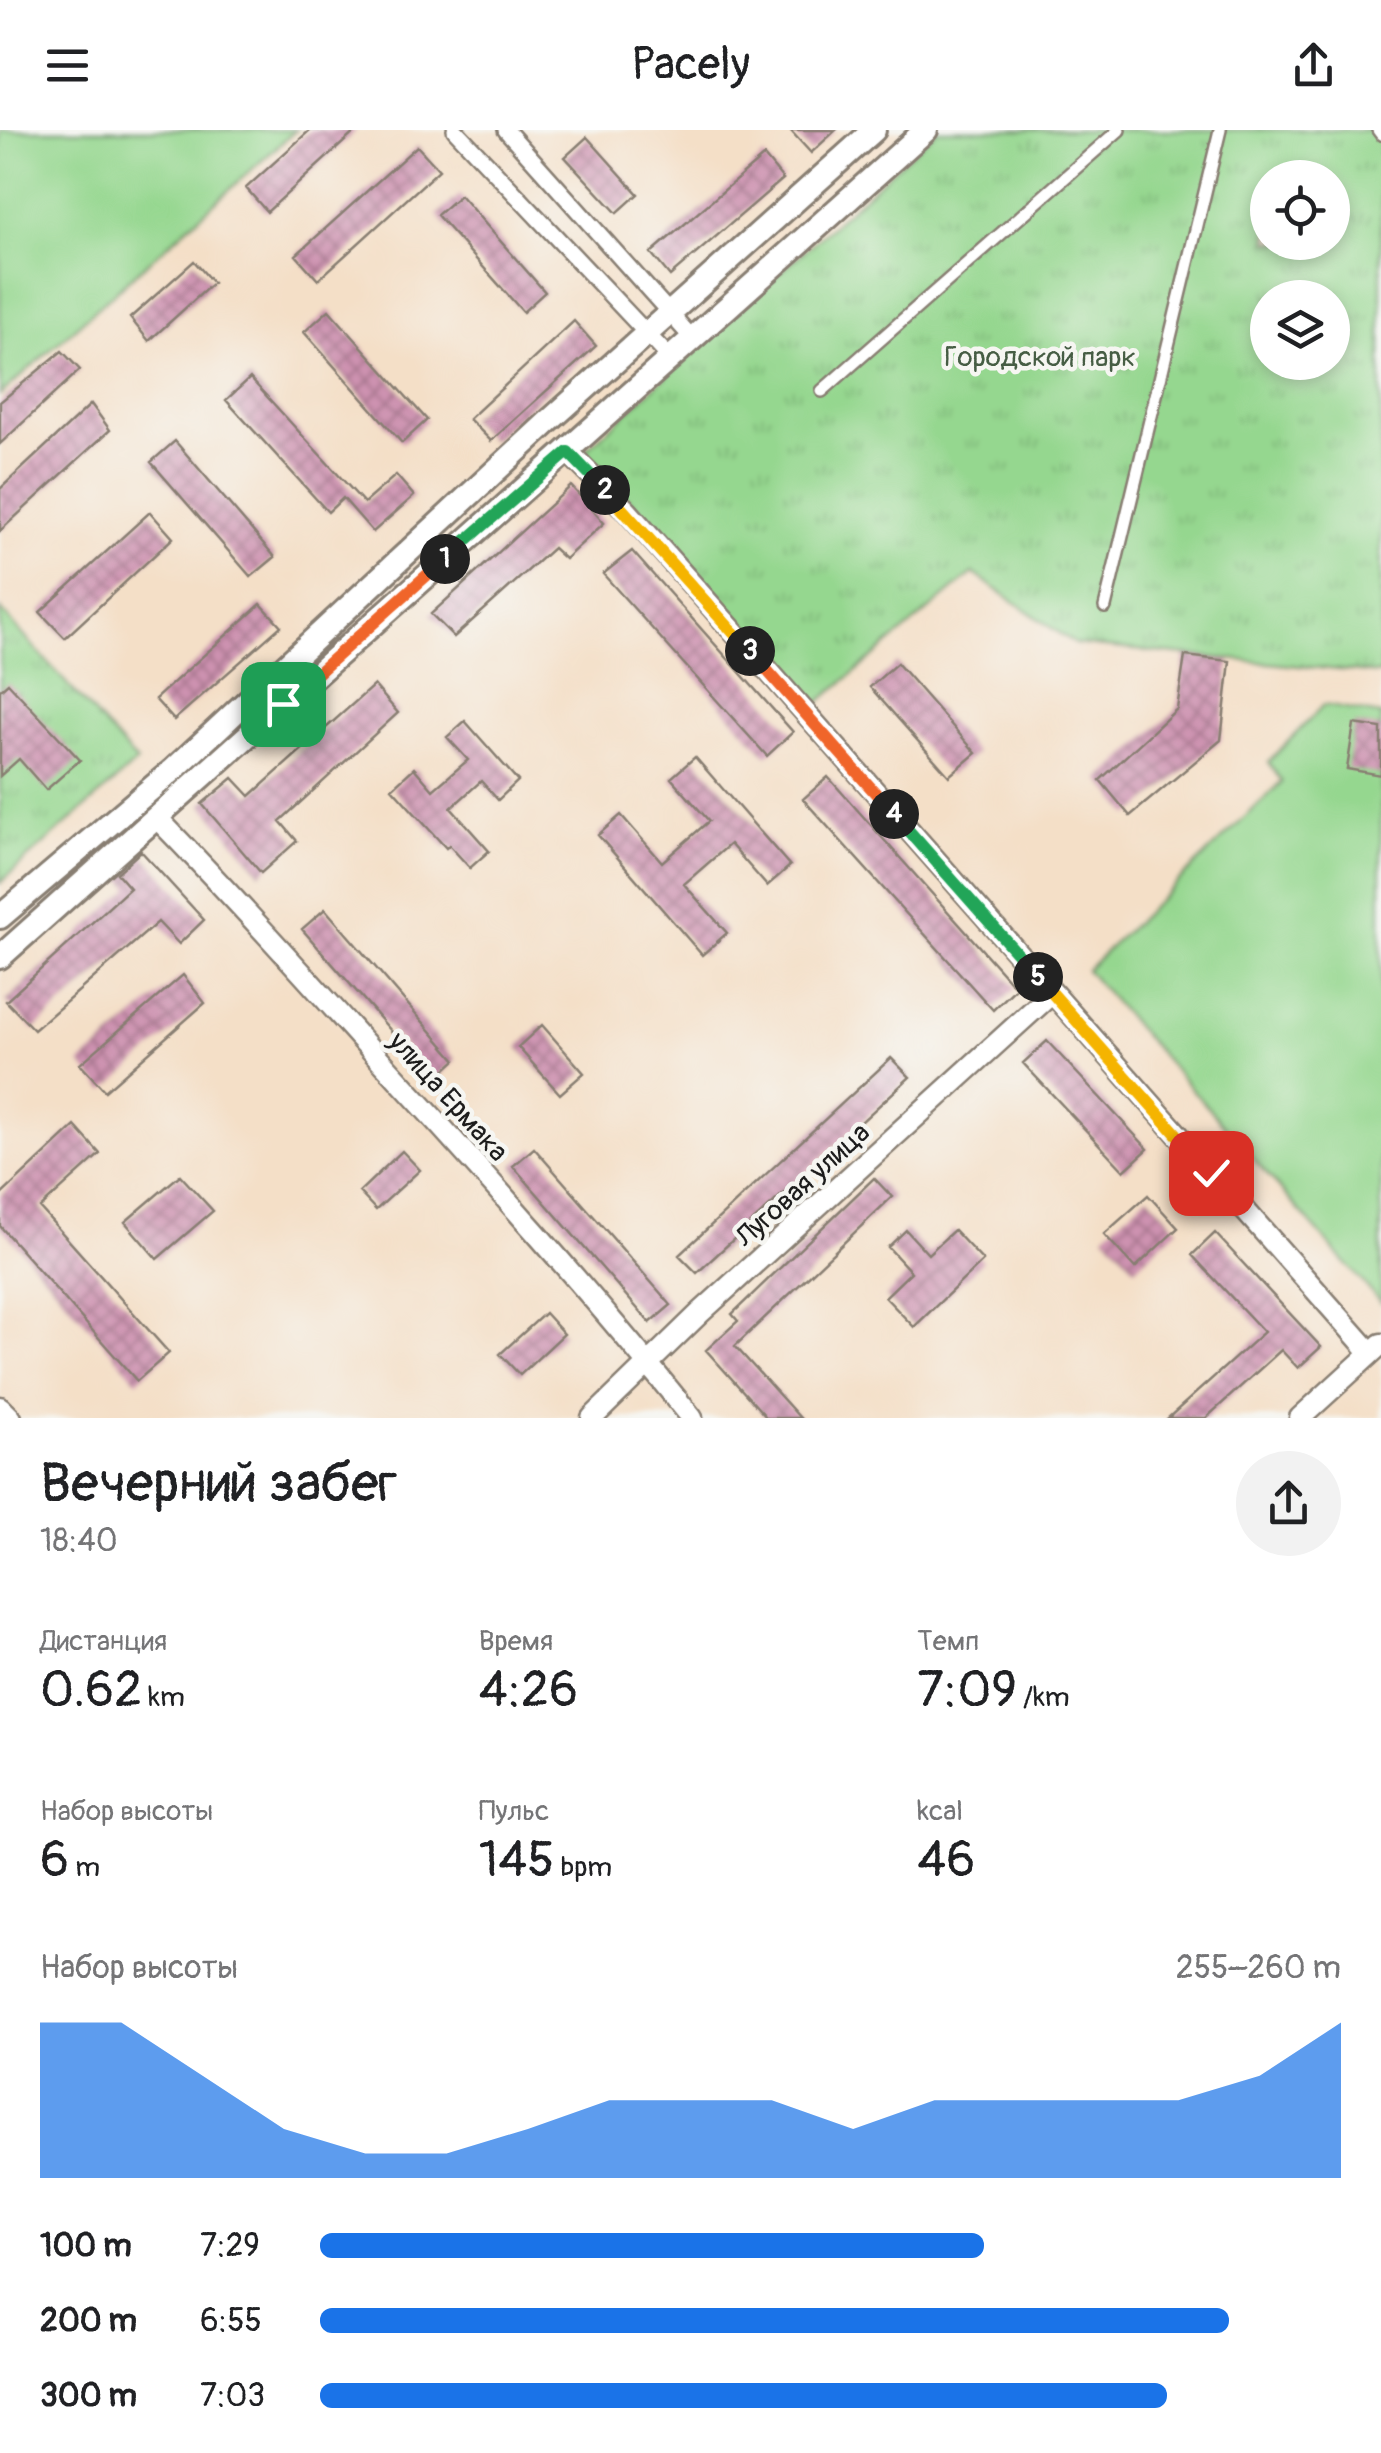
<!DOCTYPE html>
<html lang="ru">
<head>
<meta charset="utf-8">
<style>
  :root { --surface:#fff; --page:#f2f2f2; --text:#202124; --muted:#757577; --accent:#1a73e8 }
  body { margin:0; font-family:Pangolin,sans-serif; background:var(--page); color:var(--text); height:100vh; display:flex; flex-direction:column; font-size:38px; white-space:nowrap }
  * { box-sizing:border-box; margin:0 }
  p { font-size:32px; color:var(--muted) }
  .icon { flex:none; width:55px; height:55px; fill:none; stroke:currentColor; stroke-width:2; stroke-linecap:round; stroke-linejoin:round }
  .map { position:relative; height:1288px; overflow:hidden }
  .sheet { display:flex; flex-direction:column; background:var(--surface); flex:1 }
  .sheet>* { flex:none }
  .tools { position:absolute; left:1250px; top:30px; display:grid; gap:20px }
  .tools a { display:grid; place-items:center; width:100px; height:100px; border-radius:50%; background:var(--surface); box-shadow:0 5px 15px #0003; font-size:50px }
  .pin { position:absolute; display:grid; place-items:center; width:85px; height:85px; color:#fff; margin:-42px; border-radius:20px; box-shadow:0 5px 15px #0006 }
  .km { position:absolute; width:50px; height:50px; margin:-25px; border-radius:50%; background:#222; color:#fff; font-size:28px; line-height:50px; text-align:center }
  .round { display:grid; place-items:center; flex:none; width:105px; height:105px; border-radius:52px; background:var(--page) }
  .head { display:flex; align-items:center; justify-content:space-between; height:170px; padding:0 40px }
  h1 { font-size:55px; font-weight:600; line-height:75px }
  .figures { display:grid; grid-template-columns:repeat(3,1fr); gap:15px; height:170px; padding:10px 40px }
  .figures div { display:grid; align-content:center }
  .figures b { font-size:50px; font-weight:600 }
  .figures small { font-size:28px; font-weight:400 }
  .figures p { font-size:28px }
  .chart { height:280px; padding:20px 40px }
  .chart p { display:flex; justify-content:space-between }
  .chart svg { width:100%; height:180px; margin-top:10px; fill:var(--accent); opacity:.7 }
  ul { padding:0 40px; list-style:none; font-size:32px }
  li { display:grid; grid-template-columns:160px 120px 1fr; align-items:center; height:75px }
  li i { height:25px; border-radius:12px; background:var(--accent) }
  header { display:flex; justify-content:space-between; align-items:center; height:130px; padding:0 40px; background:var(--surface); font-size:45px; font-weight:600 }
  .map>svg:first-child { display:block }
  .green { fill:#95d78f; stroke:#587a56; stroke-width:2.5 }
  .park { fill:url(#park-tufts); stroke:#587a56; stroke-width:2.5; fill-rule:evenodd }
  .building { fill:url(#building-cross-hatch) }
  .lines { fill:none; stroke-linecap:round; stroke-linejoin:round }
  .pedestrian-casing { stroke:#887e72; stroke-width:16 }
  .minor-casing { stroke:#887e72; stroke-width:20 }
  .tertiary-casing { stroke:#887e72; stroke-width:25 }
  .secondary-casing { stroke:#887e72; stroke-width:28 }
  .pedestrian { stroke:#fff; stroke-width:11 }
  .minor { stroke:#fff; stroke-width:15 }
  .tertiary { stroke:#fff; stroke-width:20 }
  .secondary { stroke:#fff; stroke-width:22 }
  .split-1-casing { stroke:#fff; stroke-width:20 }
  .split-2-casing { stroke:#fff; stroke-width:20 }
  .split-3-casing { stroke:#fff; stroke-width:20 }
  .split-4-casing { stroke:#fff; stroke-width:20 }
  .split-5-casing { stroke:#fff; stroke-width:20 }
  .split-6-casing { stroke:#fff; stroke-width:20 }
  .split-1 { stroke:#f0652b; stroke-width:12 }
  .split-2 { stroke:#22a559; stroke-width:12 }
  .split-3 { stroke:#f5b400; stroke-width:12 }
  .split-4 { stroke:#f0652b; stroke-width:12 }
  .split-5 { stroke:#22a559; stroke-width:12 }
  .split-6 { stroke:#f5b400; stroke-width:12 }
  .labels { text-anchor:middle; stroke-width:9; stroke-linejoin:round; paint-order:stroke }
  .park-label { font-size:28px; fill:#465d44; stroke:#f6f6f2 }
  .street-label { font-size:28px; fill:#1c1c1c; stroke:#f6f6f2 }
</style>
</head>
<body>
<header><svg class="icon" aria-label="menu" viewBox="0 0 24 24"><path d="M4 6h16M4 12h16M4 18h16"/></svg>Pacely<svg class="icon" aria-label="share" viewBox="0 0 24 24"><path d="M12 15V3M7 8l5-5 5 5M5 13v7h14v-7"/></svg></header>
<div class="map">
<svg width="1381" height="1288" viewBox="0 0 1381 1288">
  <defs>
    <pattern id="park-tufts" width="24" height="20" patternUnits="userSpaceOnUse" patternTransform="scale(2.5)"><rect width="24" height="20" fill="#95d78f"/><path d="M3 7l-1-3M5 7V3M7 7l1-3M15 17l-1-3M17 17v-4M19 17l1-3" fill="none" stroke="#80b87b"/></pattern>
    <pattern id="building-cross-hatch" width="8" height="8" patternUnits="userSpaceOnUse" patternTransform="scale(2.5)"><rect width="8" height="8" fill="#cd92b0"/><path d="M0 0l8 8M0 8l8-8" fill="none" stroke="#a6768e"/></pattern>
  </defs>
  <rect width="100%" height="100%" fill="#f6f6f2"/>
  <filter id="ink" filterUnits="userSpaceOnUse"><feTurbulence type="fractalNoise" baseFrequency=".01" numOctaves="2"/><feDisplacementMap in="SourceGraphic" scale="20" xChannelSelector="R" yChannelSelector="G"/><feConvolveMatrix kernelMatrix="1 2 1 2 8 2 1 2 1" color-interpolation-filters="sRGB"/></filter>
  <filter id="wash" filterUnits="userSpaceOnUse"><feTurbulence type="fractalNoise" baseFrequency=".0048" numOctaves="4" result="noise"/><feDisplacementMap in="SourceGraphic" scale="40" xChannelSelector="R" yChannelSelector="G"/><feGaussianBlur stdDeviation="2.25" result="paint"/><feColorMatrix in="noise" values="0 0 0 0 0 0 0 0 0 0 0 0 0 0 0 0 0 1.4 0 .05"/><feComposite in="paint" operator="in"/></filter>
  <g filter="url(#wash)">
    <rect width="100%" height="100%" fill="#f4dfc7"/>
    <path class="green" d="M 0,0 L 296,0 L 0,265 Z
      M 1324,575 L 1381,585 L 1381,1173 L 1086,840 L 1282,652 L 1268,632 Z"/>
    <path class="park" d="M 937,0 L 1381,0 L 1381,544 L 1075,514 L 973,443 L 817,574 L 584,321 ZM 1268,48 L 1332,48 L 1332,112 L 1268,112 ZM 1268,168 L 1332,168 L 1332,232 L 1268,232 Z
      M 0,479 L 137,632 L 0,753 Z"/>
    <g id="blocks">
      <path class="building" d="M 310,0 L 357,0 L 267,82 L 246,58 Z
        M 790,0 L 836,0 L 811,23 Z
        M 587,7 L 638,64 L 617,83 L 565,27 Z
        M 417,16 L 439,40 L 318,150 L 296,125 Z
        M 764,26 L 783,49 L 670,146 L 651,123 Z
        M 460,65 L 545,162 L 523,182 L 437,85 Z
        M 194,131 L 213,153 L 149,211 L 130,188 Z
        M 329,180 L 427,290 L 402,313 L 304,202 Z
        M 574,191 L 596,216 L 491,311 L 469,289 Z
        M 62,221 L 80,240 L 0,314 L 0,272 Z
        M 250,248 L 364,373 L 396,345 L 414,366 L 373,402 L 343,368 L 328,382 L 226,270 Z
        M 91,274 L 110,300 L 0,401 L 0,359 Z
        M 175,311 L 275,427 L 251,447 L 151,332 Z
        M 571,356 L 604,393 L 565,429 L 553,418 L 454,507 L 431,484 Z
        M 150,382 L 173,408 L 65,508 L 40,482 Z
        M 632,421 L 793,602 L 767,626 L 603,444 Z
        M 261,474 L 281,496 L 174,590 L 155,569 Z
        M 1185,526 L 1230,531 L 1221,610 L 1130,686 L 1100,650 L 1177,579 Z
        M 897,533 L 976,623 L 949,646 L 870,557 Z
        M 8,553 L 80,630 L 46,660 L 19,629 L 0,646 L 0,560 Z
        M 374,555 L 398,583 L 280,691 L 297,711 L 261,743 L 202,674 L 233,648 L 250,666 Z
        M 465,591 L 518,651 L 498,670 L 481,651 L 451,678 L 489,721 L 470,738 L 449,715 L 446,718 L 392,658 L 414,638 L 433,660 L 468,630 L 447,607 Z
        M 1354,594 L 1381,598 L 1381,645 L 1347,639 Z
        M 695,627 L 790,736 L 767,756 L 730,714 L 684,754 L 727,803 L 702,825 L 598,705 L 621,685 L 662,732 L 709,691 L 671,648 Z
        M 828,647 L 1016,858 L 993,880 L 803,669 Z
        M 141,721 L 204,790 L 179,814 L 158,792 L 34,900 L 6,871 L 130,758 L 117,743 Z
        M 325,779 L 456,930 L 434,950 L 302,799 Z
        M 183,845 L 205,873 L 105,961 L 80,934 Z
        M 542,895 L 584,943 L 560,964 L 518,917 Z
        M 1047,911 L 1148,1019 L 1124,1041 L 1023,933 Z
        M 891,928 L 910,947 L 697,1143 L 679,1125 Z
        M 75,996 L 100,1024 L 40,1078 L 169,1223 L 137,1251 L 0,1096 L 0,1066 Z
        M 534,1018 L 671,1175 L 650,1193 L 513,1036 Z
        M 402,1021 L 420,1040 L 376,1080 L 359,1062 Z
        M 180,1045 L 213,1081 L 157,1129 L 125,1092 Z
        M 874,1048 L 892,1067 L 735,1216 L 800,1288 L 767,1288 L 706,1220 L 738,1191 L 732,1184 Z
        M 1148,1065 L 1178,1098 L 1135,1138 L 1104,1104 Z
        M 906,1100 L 928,1124 L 954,1100 L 983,1131 L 914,1197 L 885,1167 L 911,1142 L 888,1117 Z
        M 1215,1103 L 1321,1217 L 1298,1238 L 1281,1220 L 1206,1288 L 1168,1288 L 1264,1202 L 1192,1125 Z
        M 545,1183 L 564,1204 L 520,1245 L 500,1224 Z"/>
    </g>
  </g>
  <g filter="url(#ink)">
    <use href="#blocks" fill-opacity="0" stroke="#887e72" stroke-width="2.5"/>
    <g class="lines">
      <defs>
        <path id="pedestrian" d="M 1378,0 L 1381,4
          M 822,261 L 1119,0
          M 1105,477 L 1220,0"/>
        <path id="minor" d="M 455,0 L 670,228
          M 506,0 L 693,209"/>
        <path id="tertiary" d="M 567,321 L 628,382 L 1371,1223
          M 157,688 C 231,764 302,843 373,922 C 482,1041 591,1162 692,1288
          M 0,1277 L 11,1288
          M 592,1288 L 700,1183 L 1052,863
          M 1300,1288 L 1381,1214"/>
        <path id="secondary" d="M 0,787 L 172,641 L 547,293 L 874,0
          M 0,827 L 926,0"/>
      </defs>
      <use href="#pedestrian" class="pedestrian-casing"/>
      <use href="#minor" class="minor-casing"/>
      <use href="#tertiary" class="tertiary-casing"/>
      <use href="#secondary" class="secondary-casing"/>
      <use href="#pedestrian" class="pedestrian"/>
      <use href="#minor" class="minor"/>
      <use href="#tertiary" class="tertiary"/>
      <use href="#secondary" class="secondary"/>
    </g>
  </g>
  <g class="lines" filter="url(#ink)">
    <defs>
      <path id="split-1" d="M 283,574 L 445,429"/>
      <path id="split-2" d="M 445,429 L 568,322 L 605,360"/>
      <path id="split-3" d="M 605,360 L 750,521"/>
      <path id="split-4" d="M 750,521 L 894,684"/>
      <path id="split-5" d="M 894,684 L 1038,847"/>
      <path id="split-6" d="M 1038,847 L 1211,1043"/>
    </defs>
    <use href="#split-1" class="split-1-casing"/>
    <use href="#split-2" class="split-2-casing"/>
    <use href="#split-3" class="split-3-casing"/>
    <use href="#split-4" class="split-4-casing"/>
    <use href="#split-5" class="split-5-casing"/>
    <use href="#split-6" class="split-6-casing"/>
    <use href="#split-1" class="split-1"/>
    <use href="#split-2" class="split-2"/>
    <use href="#split-3" class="split-3"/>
    <use href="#split-4" class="split-4"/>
    <use href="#split-5" class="split-5"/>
    <use href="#split-6" class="split-6"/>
  </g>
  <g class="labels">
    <g class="park-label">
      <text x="1040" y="236">Городской парк</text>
    </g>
    <g class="street-label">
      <text transform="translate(449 966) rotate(48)" y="10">улица Ермака</text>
      <text transform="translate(802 1054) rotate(-42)" y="10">Луговая улица</text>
    </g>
  </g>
</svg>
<div class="tools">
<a><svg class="icon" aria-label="locate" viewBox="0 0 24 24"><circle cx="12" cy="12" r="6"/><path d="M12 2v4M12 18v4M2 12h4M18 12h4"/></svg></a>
<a><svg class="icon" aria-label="layers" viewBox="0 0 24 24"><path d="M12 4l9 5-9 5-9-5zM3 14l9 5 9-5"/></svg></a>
</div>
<div class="pin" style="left:283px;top:574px;background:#1e9e55"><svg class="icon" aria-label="arrive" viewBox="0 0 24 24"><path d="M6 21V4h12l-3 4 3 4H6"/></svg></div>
<div class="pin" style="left:1211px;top:1043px;background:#d93025"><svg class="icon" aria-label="check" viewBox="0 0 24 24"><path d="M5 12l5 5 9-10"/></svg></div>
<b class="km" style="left:445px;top:429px">1</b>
<b class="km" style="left:605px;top:360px">2</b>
<b class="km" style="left:750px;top:521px">3</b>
<b class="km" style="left:894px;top:684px">4</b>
<b class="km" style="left:1038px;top:847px">5</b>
</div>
<section class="sheet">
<div class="head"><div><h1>Вечерний забег</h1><p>18:40</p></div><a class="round"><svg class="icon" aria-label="share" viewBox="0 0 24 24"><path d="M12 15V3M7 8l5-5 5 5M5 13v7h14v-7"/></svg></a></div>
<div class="figures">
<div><p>Дистанция</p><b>0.62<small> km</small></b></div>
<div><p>Время</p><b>4:26</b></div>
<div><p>Темп</p><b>7:09<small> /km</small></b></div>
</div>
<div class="figures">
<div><p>Набор высоты</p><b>6<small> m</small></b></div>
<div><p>Пульс</p><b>145<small> bpm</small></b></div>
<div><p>kcal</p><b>46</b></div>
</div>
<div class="chart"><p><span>Набор высоты</span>255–260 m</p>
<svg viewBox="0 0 160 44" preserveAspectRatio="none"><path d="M0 44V6L10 6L20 19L30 32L40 38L50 38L60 32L70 25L80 25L90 25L100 32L110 25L120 25L130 25L140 25L150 19L160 6V44z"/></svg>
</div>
<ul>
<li><b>100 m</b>7:29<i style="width:65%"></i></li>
<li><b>200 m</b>6:55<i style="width:89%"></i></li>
<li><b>300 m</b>7:03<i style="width:83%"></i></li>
</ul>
</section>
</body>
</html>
